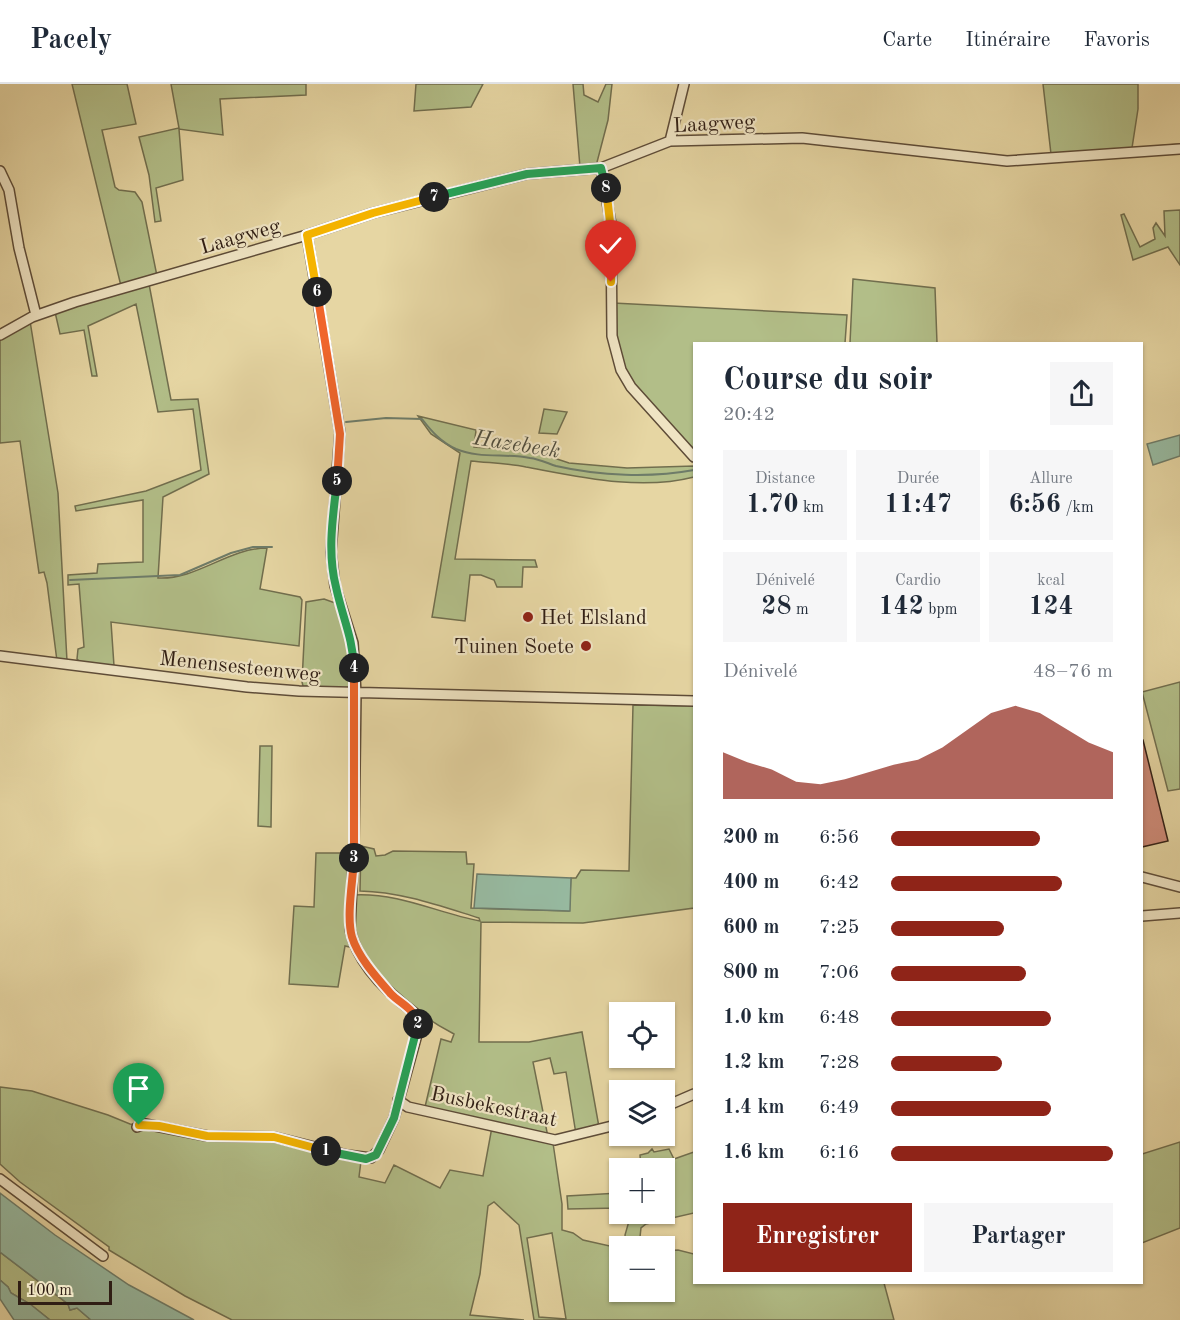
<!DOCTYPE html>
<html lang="fr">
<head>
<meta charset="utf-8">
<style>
  :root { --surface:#fff; --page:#f6f6f7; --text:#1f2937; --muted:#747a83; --line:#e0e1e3; --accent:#8f2418 }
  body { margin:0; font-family:"Old Standard TT",serif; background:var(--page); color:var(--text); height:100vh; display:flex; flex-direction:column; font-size:22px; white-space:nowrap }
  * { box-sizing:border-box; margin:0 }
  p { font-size:20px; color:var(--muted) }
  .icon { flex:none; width:33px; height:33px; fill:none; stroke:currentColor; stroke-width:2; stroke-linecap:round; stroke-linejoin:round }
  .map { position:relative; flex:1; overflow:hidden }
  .drawer { position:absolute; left:693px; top:258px; width:450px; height:942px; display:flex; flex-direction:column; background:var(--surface); border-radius:0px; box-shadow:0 2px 4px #0004 }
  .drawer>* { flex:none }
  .fabs { position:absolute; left:609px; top:918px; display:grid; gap:12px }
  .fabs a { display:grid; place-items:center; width:66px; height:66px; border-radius:0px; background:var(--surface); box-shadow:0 2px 4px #0004; font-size:30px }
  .scale { position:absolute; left:18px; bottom:15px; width:94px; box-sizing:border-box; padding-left:6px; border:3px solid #301e14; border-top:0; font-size:16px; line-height:21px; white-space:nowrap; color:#301e14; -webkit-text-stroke:4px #efe4c3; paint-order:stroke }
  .pin { position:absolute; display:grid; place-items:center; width:51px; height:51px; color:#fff; margin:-62px -26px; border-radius:50% 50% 50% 0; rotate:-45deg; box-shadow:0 0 6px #0007 }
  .pin .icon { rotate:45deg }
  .km { position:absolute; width:30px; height:30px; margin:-15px; border-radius:50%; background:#222; color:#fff; font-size:16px; line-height:30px; text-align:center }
  .round { display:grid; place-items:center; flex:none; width:63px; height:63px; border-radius:0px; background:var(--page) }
  .headline { display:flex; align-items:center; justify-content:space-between; height:102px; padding:0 30px }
  h1 { font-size:33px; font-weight:700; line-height:45px }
  .figures { display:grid; grid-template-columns:repeat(3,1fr); gap:9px; height:102px; padding:6px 30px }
  .figures div { display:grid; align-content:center; border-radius:0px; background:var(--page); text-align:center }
  .figures b { font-size:26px; font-weight:700 }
  .figures small { font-size:16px; font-weight:400 }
  .figures p { font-size:16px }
  .chart { height:168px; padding:12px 30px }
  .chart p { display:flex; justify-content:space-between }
  .chart svg { width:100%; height:108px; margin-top:6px; fill:var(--accent); opacity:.7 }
  .button { display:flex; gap:12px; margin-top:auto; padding:12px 30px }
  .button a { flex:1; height:69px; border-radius:0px; background:var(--accent); color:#fff; font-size:24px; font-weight:700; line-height:69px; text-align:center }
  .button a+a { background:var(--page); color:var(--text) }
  ul { padding:0 30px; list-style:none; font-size:20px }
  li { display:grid; grid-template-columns:96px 72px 1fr; align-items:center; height:45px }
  li i { height:15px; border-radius:8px; background:var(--accent) }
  header { display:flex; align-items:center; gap:36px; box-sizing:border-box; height:84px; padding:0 30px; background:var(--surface); border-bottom:2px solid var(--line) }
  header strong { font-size:28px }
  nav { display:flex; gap:33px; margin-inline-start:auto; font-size:21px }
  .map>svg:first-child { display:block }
  .green { fill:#b2be88; stroke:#716e4e; stroke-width:1.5; fill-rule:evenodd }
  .water { fill:#97baa1; stroke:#6e7c69; stroke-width:1.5 }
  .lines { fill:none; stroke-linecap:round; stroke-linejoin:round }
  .stream { stroke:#6e7c69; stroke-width:2 }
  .building { fill:#ce8a78; stroke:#301e14; stroke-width:1.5 }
  .minor-casing { stroke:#5e4c38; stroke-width:12 }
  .minor { stroke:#efe4c3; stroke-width:9 }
  .split-1-casing { stroke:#fff; stroke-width:12 }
  .split-2-casing { stroke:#fff; stroke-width:12 }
  .split-3-casing { stroke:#fff; stroke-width:12 }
  .split-4-casing { stroke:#fff; stroke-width:12 }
  .split-5-casing { stroke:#fff; stroke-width:12 }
  .split-6-casing { stroke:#fff; stroke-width:12 }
  .split-7-casing { stroke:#fff; stroke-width:12 }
  .split-8-casing { stroke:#fff; stroke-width:12 }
  .split-9-casing { stroke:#fff; stroke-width:12 }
  .split-1 { stroke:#f5b400; stroke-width:8 }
  .split-2 { stroke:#22a559; stroke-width:8 }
  .split-3 { stroke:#f0652b; stroke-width:8 }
  .split-4 { stroke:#f0652b; stroke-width:8 }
  .split-5 { stroke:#22a559; stroke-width:8 }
  .split-6 { stroke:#f0652b; stroke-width:8 }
  .split-7 { stroke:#f5b400; stroke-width:8 }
  .split-8 { stroke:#22a559; stroke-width:8 }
  .split-9 { stroke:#f5b400; stroke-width:8 }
  .poi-dot { fill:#8f2418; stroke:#efe4c3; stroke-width:2 }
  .labels { text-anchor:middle; stroke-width:4.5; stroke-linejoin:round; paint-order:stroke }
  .street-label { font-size:21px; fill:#301e14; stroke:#efe4c3 }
  .poi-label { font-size:21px; fill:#301e14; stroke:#efe4c3; text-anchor:start }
  .water-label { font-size:22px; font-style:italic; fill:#4f4d3e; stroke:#efe4c3 }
</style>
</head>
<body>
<header>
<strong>Pacely</strong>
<nav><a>Carte</a><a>Itinéraire</a><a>Favoris</a></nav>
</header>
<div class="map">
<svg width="1180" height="1236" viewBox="0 0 1180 1236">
  <rect width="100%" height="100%" fill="#e6d6a3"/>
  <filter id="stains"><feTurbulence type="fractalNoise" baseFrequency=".00333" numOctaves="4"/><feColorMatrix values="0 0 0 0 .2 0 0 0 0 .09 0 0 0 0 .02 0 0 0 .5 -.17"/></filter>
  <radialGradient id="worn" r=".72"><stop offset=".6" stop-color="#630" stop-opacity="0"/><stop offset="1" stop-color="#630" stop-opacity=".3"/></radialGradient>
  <path class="green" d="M 72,0 L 127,0 L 136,40 L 102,46 L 115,103 L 119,106 L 135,108 L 142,118 L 157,192 L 121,202 Z
    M 171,0 L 306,0 L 306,11 L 220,15 L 223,51 L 179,45 L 183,96 L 156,104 L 161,137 L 155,138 L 149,91 L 139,53 L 179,44 Z
    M 416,0 L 483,0 L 471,23 L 414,27 Z
    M 573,0 L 583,0 L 584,11 L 598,18 L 606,0 L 612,0 L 608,36 L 596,82 L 580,83 Z
    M 1043,0 L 1138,0 L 1138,25 L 1132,64 L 1180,60 L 1180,63 L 1051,70 Z
    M 1180,126 L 1180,181 L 1168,163 L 1133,176 L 1121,131 L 1124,130 L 1140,163 L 1155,155 L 1153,144 L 1156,139 L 1165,152 L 1164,127 Z
    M 853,195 L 935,204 L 937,259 L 850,259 Z
    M 149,200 L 171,316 L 198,315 L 209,390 L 163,413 L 158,494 C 197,496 228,464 267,464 L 260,505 L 300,513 L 302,516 L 299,562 L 111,538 L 114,582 L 80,578 L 77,575 L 78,565 L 84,563 L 79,500 L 68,501 L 68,491 L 97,489 L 98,480 L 143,478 L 143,416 L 76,427 L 75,422 L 146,407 L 201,386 L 193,325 L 158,328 L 136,220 L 88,242 L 97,292 L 92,292 L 84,246 L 60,250 L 55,228 Z
    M 613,219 L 847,231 L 845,259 L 694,260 L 694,370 L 631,299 C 617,274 615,247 613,219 Z
    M 30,237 L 58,409 L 67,577 L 57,577 L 47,499 L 44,488 L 39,489 L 20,357 L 0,359 L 0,253 Z
    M 544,325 L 567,328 L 557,350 L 539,349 Z
    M 418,332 L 476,346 L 474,363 L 533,367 L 569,379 L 627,384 L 694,382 L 694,393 C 640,407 580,393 526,383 C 508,379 489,379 471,377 L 455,475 L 535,476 L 537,483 L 523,483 L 522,503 L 497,503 L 494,496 L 481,491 L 470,491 L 465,537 L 432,533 L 460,369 L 431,350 Z
    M 324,515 L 338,520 L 348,551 L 352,599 L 349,605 L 303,602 L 302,598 L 306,518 Z
    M 1180,598 L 1180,705 L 1168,707 L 1142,608 Z
    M 633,621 L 694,622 L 694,824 L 583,839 L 481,838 L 479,958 L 529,958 L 582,948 L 599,1043 L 576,1050 L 566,988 L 554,990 L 550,974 L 533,978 L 548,1053 L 425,1023 L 441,955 L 451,958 L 454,950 C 416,930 395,911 369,877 C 364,870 356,862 355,853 C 353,840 354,824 354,811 C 403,809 436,829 480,837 L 479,834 C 440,822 402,808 360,807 L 361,762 L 374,765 L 376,772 L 385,771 L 393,767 L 466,768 L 467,780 L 474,780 L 471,824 L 569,827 L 571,794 L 576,794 L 581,786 L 629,787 Z
    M 260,662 L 272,662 L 271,743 L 258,742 Z
    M 316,769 L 352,769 L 354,864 L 345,862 L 338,903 L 289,900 L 294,822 L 314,823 Z
    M 0,1003 L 32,1007 L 108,1031 L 130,1040 L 271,1054 L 361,1077 L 359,1093 L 385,1099 L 394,1081 L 440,1104 L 450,1086 L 483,1092 L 492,1043 L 553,1059 L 562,1120 L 562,1146 L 573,1149 L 583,1156 L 619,1164 L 620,1208 L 664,1208 L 665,1167 L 678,1166 L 694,1170 L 694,1198 L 884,1199 L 894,1236 L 534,1236 L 519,1141 L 494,1118 L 488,1122 L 480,1190 L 470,1231 L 524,1236 L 232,1236 L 185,1212 L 109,1166 L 109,1163 L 20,1098 L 0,1080 ZM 552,1149 L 566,1235 L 539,1233 L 527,1154 Z
    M 1180,1058 L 1180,1144 L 1142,1159 L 1142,1070 Z
    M 694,1059 L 694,1129 L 646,1140 L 641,1144 L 639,1162 L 628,1162 L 626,1160 L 625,1151 L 631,1130 L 664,1130 L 664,1084 L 641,1084 L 640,1071 L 648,1069 L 652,1065 L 654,1068 L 669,1065 L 674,1075 L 694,1068 Z
    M 619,1109 L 619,1124 L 568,1125 L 567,1112 Z
    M 0,1168 L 68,1220 L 70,1226 L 77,1224 L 91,1236 L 50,1236 L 30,1220 L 11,1209 L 8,1203 L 0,1196 Z"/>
  <path class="water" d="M 1180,351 L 1180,372 L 1153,381 L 1147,360 Z
    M 477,790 L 571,794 L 570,827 L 474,824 Z
    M 0,1109 L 55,1151 L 129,1201 L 194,1236 L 91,1236 L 77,1224 L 70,1226 L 68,1220 L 0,1168 Z
    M 0,1196 L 8,1203 L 11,1209 L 30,1220 L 50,1236 L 14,1236 L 0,1215 Z"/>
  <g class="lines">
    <path class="stream" d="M 346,338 L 386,334 L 422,335 C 432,348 441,358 456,365 C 480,375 505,369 530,374 C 539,375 547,379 556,382 C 600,392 651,394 694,386
      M 70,496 L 180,491 L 231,469 L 253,463 L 272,463"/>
  </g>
  <path class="building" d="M 1142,656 L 1143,656 L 1168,757 L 1142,763 Z"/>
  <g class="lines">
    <defs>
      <path id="minor" d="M 670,57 L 684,0
        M 601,84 L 611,140 L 612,252 L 621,286 L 631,303 L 694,373
        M 0,87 L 9,106 L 19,164 L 36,231
        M 0,251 L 32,233 L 75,218 L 307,151 L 373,129 L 527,90 L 601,84 L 670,57 L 802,54 L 1007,77 L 1180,65
        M 0,572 L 247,603 L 299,607 L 694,617
        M 1142,793 L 1180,803
        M 1142,832 L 1180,829
        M 398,1016 L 408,1023 L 555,1056 L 620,1040
        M 664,1023 L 694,1010
        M 137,1043 L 145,1040 L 207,1052 L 274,1053 L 347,1071 L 371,1074 L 379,1066 L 394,1034 L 418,947 L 416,930 C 389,910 357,880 350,845 L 354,759 L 356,609 L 353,559 L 335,502 L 331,468 L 340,349 L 307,151
        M 0,1095 L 103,1172"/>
    </defs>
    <use href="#minor" class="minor-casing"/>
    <use href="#minor" class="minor"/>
  </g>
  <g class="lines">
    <defs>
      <path id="split-1" d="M 139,1041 L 159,1042 L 207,1052 L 274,1053 L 326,1067"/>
      <path id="split-2" d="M 326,1067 L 366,1075 L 376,1071 L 394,1034 L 418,940"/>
      <path id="split-3" d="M 354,774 C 353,797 346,832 352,853 C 358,873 377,894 391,910 C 401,920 415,925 418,940"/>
      <path id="split-4" d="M 354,774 L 354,584"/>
      <path id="split-5" d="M 337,397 C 333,432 327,468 336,503 C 342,532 353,554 354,584"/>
      <path id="split-6" d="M 317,208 L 340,350 L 337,397"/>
      <path id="split-7" d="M 317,208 L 307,151 L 373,129 L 434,113"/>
      <path id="split-8" d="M 434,113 L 527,90 L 601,84 L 606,104"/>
      <path id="split-9" d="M 606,104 L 612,155 L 611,198"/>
    </defs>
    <use href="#split-1" class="split-1-casing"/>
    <use href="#split-2" class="split-2-casing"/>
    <use href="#split-3" class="split-3-casing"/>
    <use href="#split-4" class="split-4-casing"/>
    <use href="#split-5" class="split-5-casing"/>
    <use href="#split-6" class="split-6-casing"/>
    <use href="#split-7" class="split-7-casing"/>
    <use href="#split-8" class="split-8-casing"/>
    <use href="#split-9" class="split-9-casing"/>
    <use href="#split-1" class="split-1"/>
    <use href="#split-2" class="split-2"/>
    <use href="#split-3" class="split-3"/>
    <use href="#split-4" class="split-4"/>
    <use href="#split-5" class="split-5"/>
    <use href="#split-6" class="split-6"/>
    <use href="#split-7" class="split-7"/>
    <use href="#split-8" class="split-8"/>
    <use href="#split-9" class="split-9"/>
  </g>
  <g class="poi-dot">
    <circle cx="528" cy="533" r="6"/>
    <circle cx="586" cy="562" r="6"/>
  </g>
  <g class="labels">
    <g class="street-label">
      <text transform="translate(714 39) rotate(-3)" y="7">Laagweg</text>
      <text transform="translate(240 152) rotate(-16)" y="7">Laagweg</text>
      <text transform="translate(240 582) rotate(6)" y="7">Menensesteenweg</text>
      <text transform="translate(494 1022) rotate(12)" y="7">Busbekestraat</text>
    </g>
    <g class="poi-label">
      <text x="540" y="540">Het Elsland</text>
      <text x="574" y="569" text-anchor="end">Tuinen Soete</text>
    </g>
    <g class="water-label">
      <text transform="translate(517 359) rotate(9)" y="8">Hazebeek</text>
    </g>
  </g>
  <rect width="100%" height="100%" filter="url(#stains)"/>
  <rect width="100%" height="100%" fill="url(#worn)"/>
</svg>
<div class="fabs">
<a><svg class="icon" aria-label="locate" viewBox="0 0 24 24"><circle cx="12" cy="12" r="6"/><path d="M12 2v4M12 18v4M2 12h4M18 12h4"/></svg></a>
<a><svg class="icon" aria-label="layers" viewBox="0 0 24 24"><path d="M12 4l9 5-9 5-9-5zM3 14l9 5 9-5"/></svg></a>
<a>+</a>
<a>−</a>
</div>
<div class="scale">100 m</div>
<div class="pin" style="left:139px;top:1041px;background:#1e9e55"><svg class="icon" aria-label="arrive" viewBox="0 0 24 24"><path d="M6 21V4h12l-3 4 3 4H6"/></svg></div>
<div class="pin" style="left:611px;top:198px;background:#d93025"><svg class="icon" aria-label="check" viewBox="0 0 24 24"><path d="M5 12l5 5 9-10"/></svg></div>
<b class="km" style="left:326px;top:1067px">1</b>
<b class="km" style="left:418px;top:940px">2</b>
<b class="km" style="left:354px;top:774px">3</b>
<b class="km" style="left:354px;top:584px">4</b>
<b class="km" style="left:337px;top:397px">5</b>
<b class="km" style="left:317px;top:208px">6</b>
<b class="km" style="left:434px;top:113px">7</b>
<b class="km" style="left:606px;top:104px">8</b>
<section class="drawer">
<div class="headline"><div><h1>Course du soir</h1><p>20:42</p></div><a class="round"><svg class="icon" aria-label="share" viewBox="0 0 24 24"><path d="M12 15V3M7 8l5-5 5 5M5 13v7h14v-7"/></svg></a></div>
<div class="figures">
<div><p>Distance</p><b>1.70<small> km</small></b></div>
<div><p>Durée</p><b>11:47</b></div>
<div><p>Allure</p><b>6:56<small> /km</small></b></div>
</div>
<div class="figures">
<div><p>Dénivelé</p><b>28<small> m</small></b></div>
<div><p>Cardio</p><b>142<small> bpm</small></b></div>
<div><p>kcal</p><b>124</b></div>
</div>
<div class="chart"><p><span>Dénivelé</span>48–76 m</p>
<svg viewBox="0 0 160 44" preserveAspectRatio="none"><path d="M0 44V25L10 29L20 32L30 37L40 38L50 36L60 33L70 30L80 28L90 23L100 16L110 9L120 6L130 9L140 15L150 21L160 25V44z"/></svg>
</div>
<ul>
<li><b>200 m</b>6:56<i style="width:67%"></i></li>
<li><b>400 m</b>6:42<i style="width:77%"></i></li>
<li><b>600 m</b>7:25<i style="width:51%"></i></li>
<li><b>800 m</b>7:06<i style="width:61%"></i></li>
<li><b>1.0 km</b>6:48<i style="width:72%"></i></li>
<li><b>1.2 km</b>7:28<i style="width:50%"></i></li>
<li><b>1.4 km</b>6:49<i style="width:72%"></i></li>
<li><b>1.6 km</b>6:16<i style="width:100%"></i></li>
</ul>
<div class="button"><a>Enregistrer</a><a>Partager</a></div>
</section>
</div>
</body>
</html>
